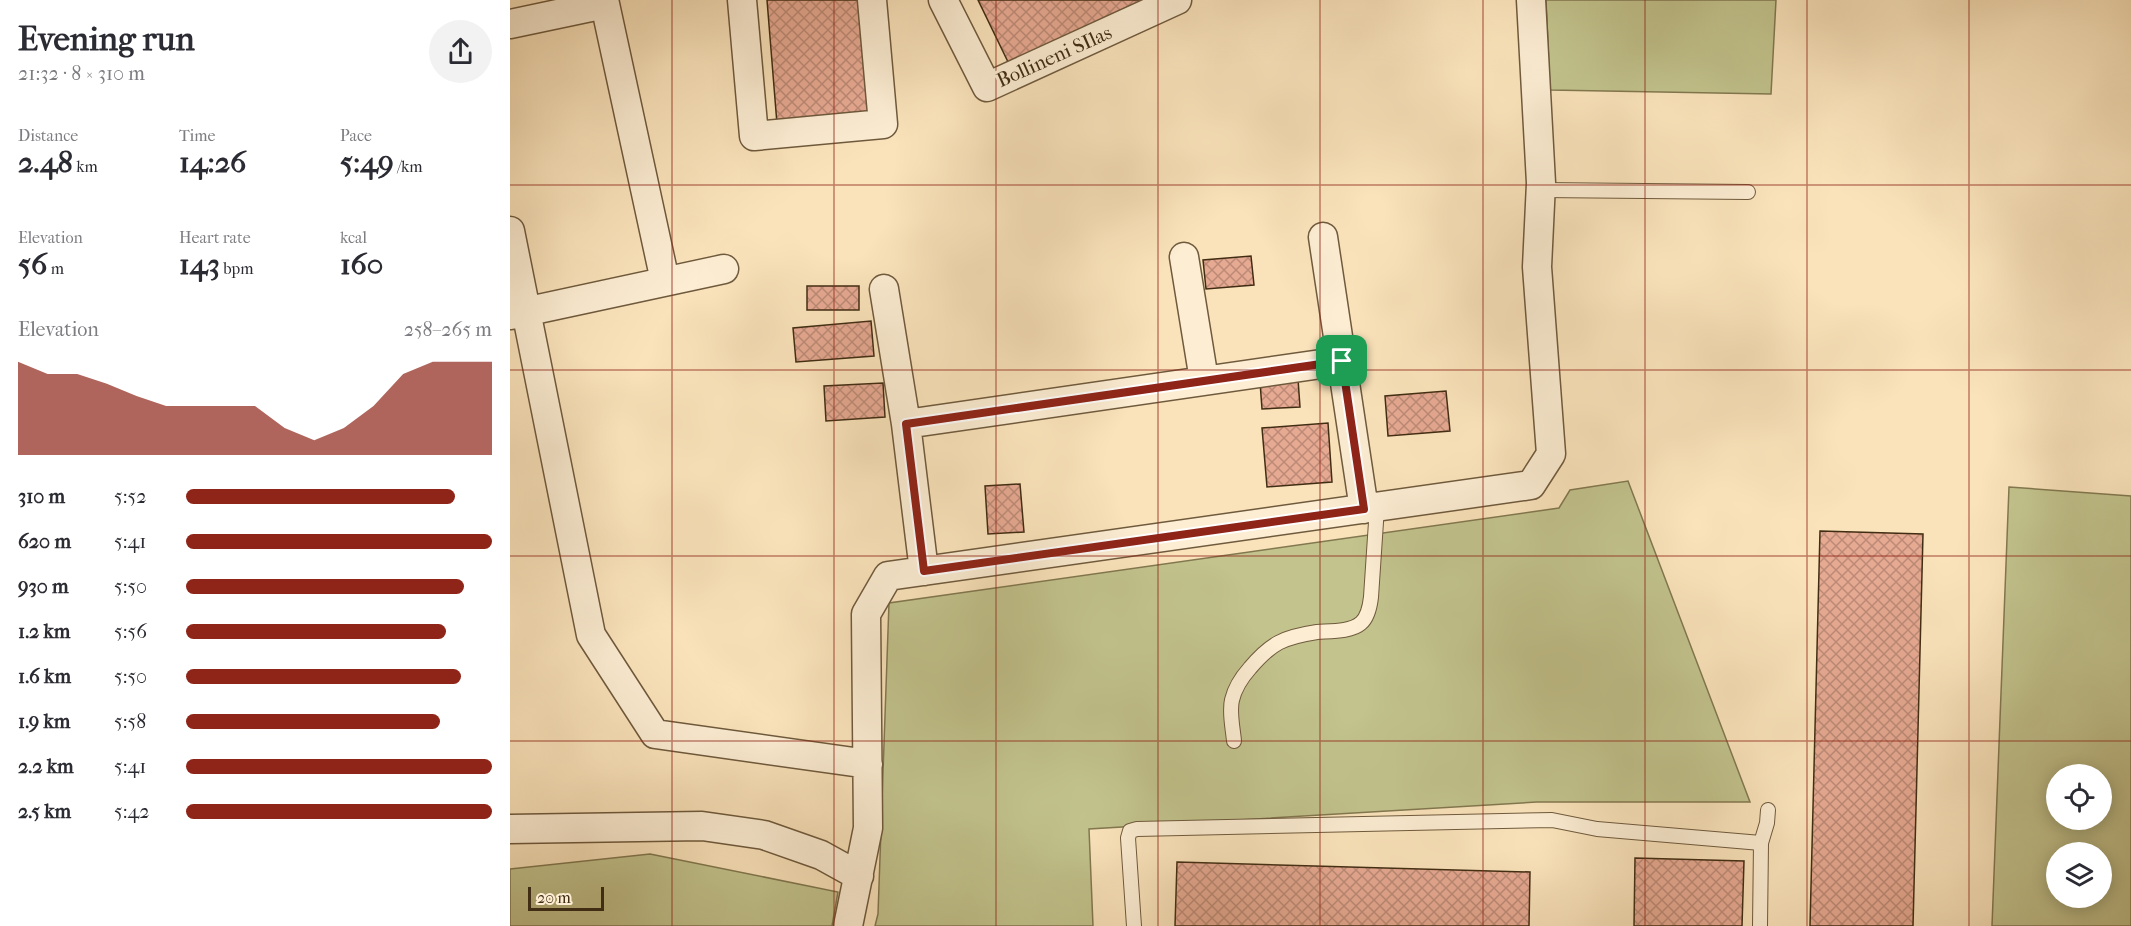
<!DOCTYPE html>
<html lang="en">
<head>
<meta charset="utf-8">
<style>
  :root { --surface:#fff; --page:#f2f2f3; --text:#2b2b33; --muted:#7c7c81; --accent:#8f2418 }
  body { margin:0; font-family:"IM FELL French Canon",serif; background:var(--page); color:var(--text); height:100vh; display:flex; flex-direction:column; font-size:22px; white-space:nowrap }
  * { box-sizing:border-box; margin:0 }
  p { font-size:20px; color:var(--muted) }
  .icon { flex:none; width:33px; height:33px; fill:none; stroke:currentColor; stroke-width:2; stroke-linecap:round; stroke-linejoin:round }
  .map { position:relative; flex:1; overflow:hidden }
  .drawer { display:flex; flex-direction:column; background:var(--surface); width:510px }
  .drawer>* { flex:none }
  .fabs { position:absolute; left:1536px; top:764px; display:grid; gap:12px }
  .fabs a { display:grid; place-items:center; width:66px; height:66px; border-radius:50%; background:var(--surface); box-shadow:0 3px 15px #0003; font-size:30px }
  .scale { position:absolute; left:18px; bottom:15px; width:76px; box-sizing:border-box; padding-left:6px; border:3px solid #412d13; border-top:0; font-size:16px; line-height:21px; white-space:nowrap; color:#412d13; -webkit-text-stroke:4px #fcedd3; paint-order:stroke }
  .pin { position:absolute; display:grid; place-items:center; width:51px; height:51px; color:#fff; margin:-26px; border-radius:12px; box-shadow:0 3px 9px #0006 }
  .round { display:grid; place-items:center; flex:none; width:63px; height:63px; border-radius:32px; background:var(--page) }
  .head { display:flex; align-items:center; justify-content:space-between; height:102px; padding:0 18px }
  h1 { font-size:33px; font-weight:700; line-height:45px }
  .stats { display:grid; grid-template-columns:repeat(3,1fr); gap:9px; height:102px; padding:6px 18px }
  .stats div { display:grid; align-content:center }
  .stats b { font-size:30px; font-weight:700 }
  .stats small { font-size:16px; font-weight:400 }
  .stats p { font-size:16px }
  .chart { height:168px; padding:12px 18px }
  .chart p { display:flex; justify-content:space-between }
  .chart svg { width:100%; height:108px; margin-top:6px; fill:var(--accent); opacity:.7 }
  ul { padding:0 18px; list-style:none; font-size:20px }
  li { display:grid; grid-template-columns:96px 72px 1fr; align-items:center; height:45px }
  li i { height:15px; border-radius:8px; background:var(--accent) }
  main { display:flex; flex:1; min-height:0 }
  .map>svg:first-child { display:block }
  .grass { fill:#c2c38d; stroke:#827850; stroke-width:1.5; fill-rule:evenodd }
  .building { fill:url(#building-cross-hatch); stroke:#412d13; stroke-width:1.5 }
  .lines { fill:none; stroke-linecap:round; stroke-linejoin:round }
  .service-casing { stroke:#6f5a3d; stroke-width:16 }
  .minor-casing { stroke:#6f5a3d; stroke-width:31 }
  .service { stroke:#fcedd3; stroke-width:14 }
  .minor { stroke:#fcedd3; stroke-width:28 }
  .route-casing { stroke:#fff; stroke-width:12 }
  .route { stroke:#8f2418; stroke-width:8 }
  .grid { fill:none; stroke:#8f2418; stroke-width:1.5; stroke-opacity:0.55 }
  .labels { text-anchor:middle; stroke-width:6; stroke-linejoin:round; paint-order:stroke }
  .street-label { font-size:20px; fill:#412d13; stroke:#fcedd3 }
</style>
</head>
<body>
<main>
<section class="drawer">
<div class="head"><div><h1>Evening run</h1><p>21:32 · 8 × 310 m</p></div><a class="round"><svg class="icon" aria-label="share" viewBox="0 0 24 24"><path d="M12 15V3M7 8l5-5 5 5M5 13v7h14v-7"/></svg></a></div>
<div class="stats">
<div><p>Distance</p><b>2.48<small> km</small></b></div>
<div><p>Time</p><b>14:26</b></div>
<div><p>Pace</p><b>5:49<small> /km</small></b></div>
</div>
<div class="stats">
<div><p>Elevation</p><b>56<small> m</small></b></div>
<div><p>Heart rate</p><b>143<small> bpm</small></b></div>
<div><p>kcal</p><b>160</b></div>
</div>
<div class="chart"><p><span>Elevation</span>258–265 m</p>
<svg viewBox="0 0 160 44" preserveAspectRatio="none"><path d="M0 44V6L10 11L20 11L30 15L40 20L50 24L60 24L70 24L80 24L90 33L100 38L110 33L120 24L130 11L140 6L150 6L160 6V44z"/></svg>
</div>
<ul>
<li><b>310 m</b>5:52<i style="width:88%"></i></li>
<li><b>620 m</b>5:41<i style="width:100%"></i></li>
<li><b>930 m</b>5:50<i style="width:91%"></i></li>
<li><b>1.2 km</b>5:56<i style="width:85%"></i></li>
<li><b>1.6 km</b>5:50<i style="width:90%"></i></li>
<li><b>1.9 km</b>5:58<i style="width:83%"></i></li>
<li><b>2.2 km</b>5:41<i style="width:100%"></i></li>
<li><b>2.5 km</b>5:42<i style="width:100%"></i></li>
</ul>
</section>
<div class="map">
<svg width="1621" height="926" viewBox="0 0 1621 926">
  <defs>
    <pattern id="building-cross-hatch" width="8" height="8" patternUnits="userSpaceOnUse" patternTransform="scale(1.5)"><rect width="8" height="8" fill="#e6a992"/><path d="M0 0l8 8M0 8l8-8" fill="none" stroke="#bc8a76"/></pattern>
  </defs>
  <rect width="100%" height="100%" fill="#fae3bb"/>
  <filter id="stains"><feTurbulence type="fractalNoise" baseFrequency=".00333" numOctaves="4"/><feColorMatrix values="0 0 0 0 .2 0 0 0 0 .09 0 0 0 0 .02 0 0 0 .5 -.17"/></filter>
  <radialGradient id="worn" r=".72"><stop offset=".6" stop-color="#630" stop-opacity="0"/><stop offset="1" stop-color="#630" stop-opacity=".3"/></radialGradient>
  <path class="grass" d="M 1036,0 L 1266,0 L 1261,94 L 1040,90 Z
    M 1118,481 L 1240,802 L 1027,802 L 579,829 L 583,926 L 365,926 L 368,914 L 379,603 L 1049,508 L 1060,490 Z
    M 1499,487 L 1621,496 L 1621,926 L 1482,926 ZM 1546,774 L 1592,774 L 1592,819 L 1546,819 ZM 1546,852 L 1592,852 L 1592,897 L 1546,897 Z
    M 140,854 L 328,892 L 322,926 L 0,926 L 0,869 Z"/>
  <path class="building" d="M 257,0 L 353,0 L 363,116 L 267,124 Z
    M 468,0 L 638,0 L 500,66 Z
    M 741,256 L 744,285 L 696,289 L 693,260 Z
    M 297,286 L 349,286 L 349,310 L 297,310 Z
    M 361,321 L 364,356 L 286,362 L 283,328 Z
    M 788,379 L 790,407 L 752,409 L 750,382 Z
    M 373,383 L 375,417 L 316,421 L 314,386 Z
    M 936,391 L 940,431 L 878,436 L 875,396 Z
    M 818,423 L 822,482 L 757,487 L 752,428 Z
    M 510,484 L 514,532 L 478,534 L 475,486 Z
    M 1310,531 L 1413,534 L 1403,926 L 1300,926 Z
    M 1125,858 L 1234,861 L 1232,926 L 1124,926 Z
    M 667,862 L 1020,872 L 1019,926 L 665,926 Z"/>
  <g class="lines">
    <defs>
      <path id="service" d="M 1031,190 L 1238,192
        M 724,741 C 723,729 719,712 722,700 C 725,687 732,677 740,668 C 761,643 774,637 807,632 C 820,631 841,632 851,623 C 858,617 860,606 861,597 L 867,507
        M 1251,843 L 1257,823 L 1258,810
        M 624,926 L 618,838 L 620,831 L 627,829 L 1042,820 L 1087,829 L 1251,843 L 1250,926"/>
      <path id="minor" d="M 232,0 L 244,136 L 373,124 L 362,0
        M 433,0 L 477,87 L 667,0
        M 0,24 L 95,4 L 155,281
        M 0,231 L 81,635 L 145,734 L 358,764
        M 813,237 L 854,509
        M 674,257 L 694,380
        M 374,289 L 396,424 L 414,571
        M 0,315 L 214,269
        M 396,424 L 832,361
        M 0,829 L 192,826 L 254,835 L 311,855 L 349,876
        M 338,926 L 358,828 L 356,614 L 378,576 L 1021,485 L 1041,454 L 1027,267 L 1031,183 L 1021,0"/>
    </defs>
    <use href="#service" class="service-casing"/>
    <use href="#minor" class="minor-casing"/>
    <use href="#service" class="service"/>
    <use href="#minor" class="minor"/>
  </g>
  <g class="lines">
    <defs>
      <path id="route" d="M 832,361 L 854,509 L 414,571 L 396,424 Z"/>
    </defs>
    <use href="#route" class="route-casing"/>
    <use href="#route" class="route"/>
  </g>
  <path class="grid" d="M 162,0 L 162,926M 324,0 L 324,926M 486,0 L 486,926M 648,0 L 648,926M 810,0 L 810,926M 973,0 L 973,926M 1135,0 L 1135,926M 1297,0 L 1297,926M 1459,0 L 1459,926M 0,185 L 1621,185M 0,370 L 1621,370M 0,556 L 1621,556M 0,741 L 1621,741"/>
  <g class="labels">
    <g class="street-label">
      <text transform="translate(544 56) rotate(-24)" y="7">Bollineni SIlas</text>
    </g>
  </g>
  <rect width="100%" height="100%" filter="url(#stains)"/>
  <rect width="100%" height="100%" fill="url(#worn)"/>
</svg>
<div class="fabs">
<a><svg class="icon" aria-label="locate" viewBox="0 0 24 24"><circle cx="12" cy="12" r="6"/><path d="M12 2v4M12 18v4M2 12h4M18 12h4"/></svg></a>
<a><svg class="icon" aria-label="layers" viewBox="0 0 24 24"><path d="M12 4l9 5-9 5-9-5zM3 14l9 5 9-5"/></svg></a>
</div>
<div class="scale">20 m</div>
<div class="pin" style="left:832px;top:361px;background:#1e9e55"><svg class="icon" aria-label="arrive" viewBox="0 0 24 24"><path d="M6 21V4h12l-3 4 3 4H6"/></svg></div>
</div>
</main>
</body>
</html>
